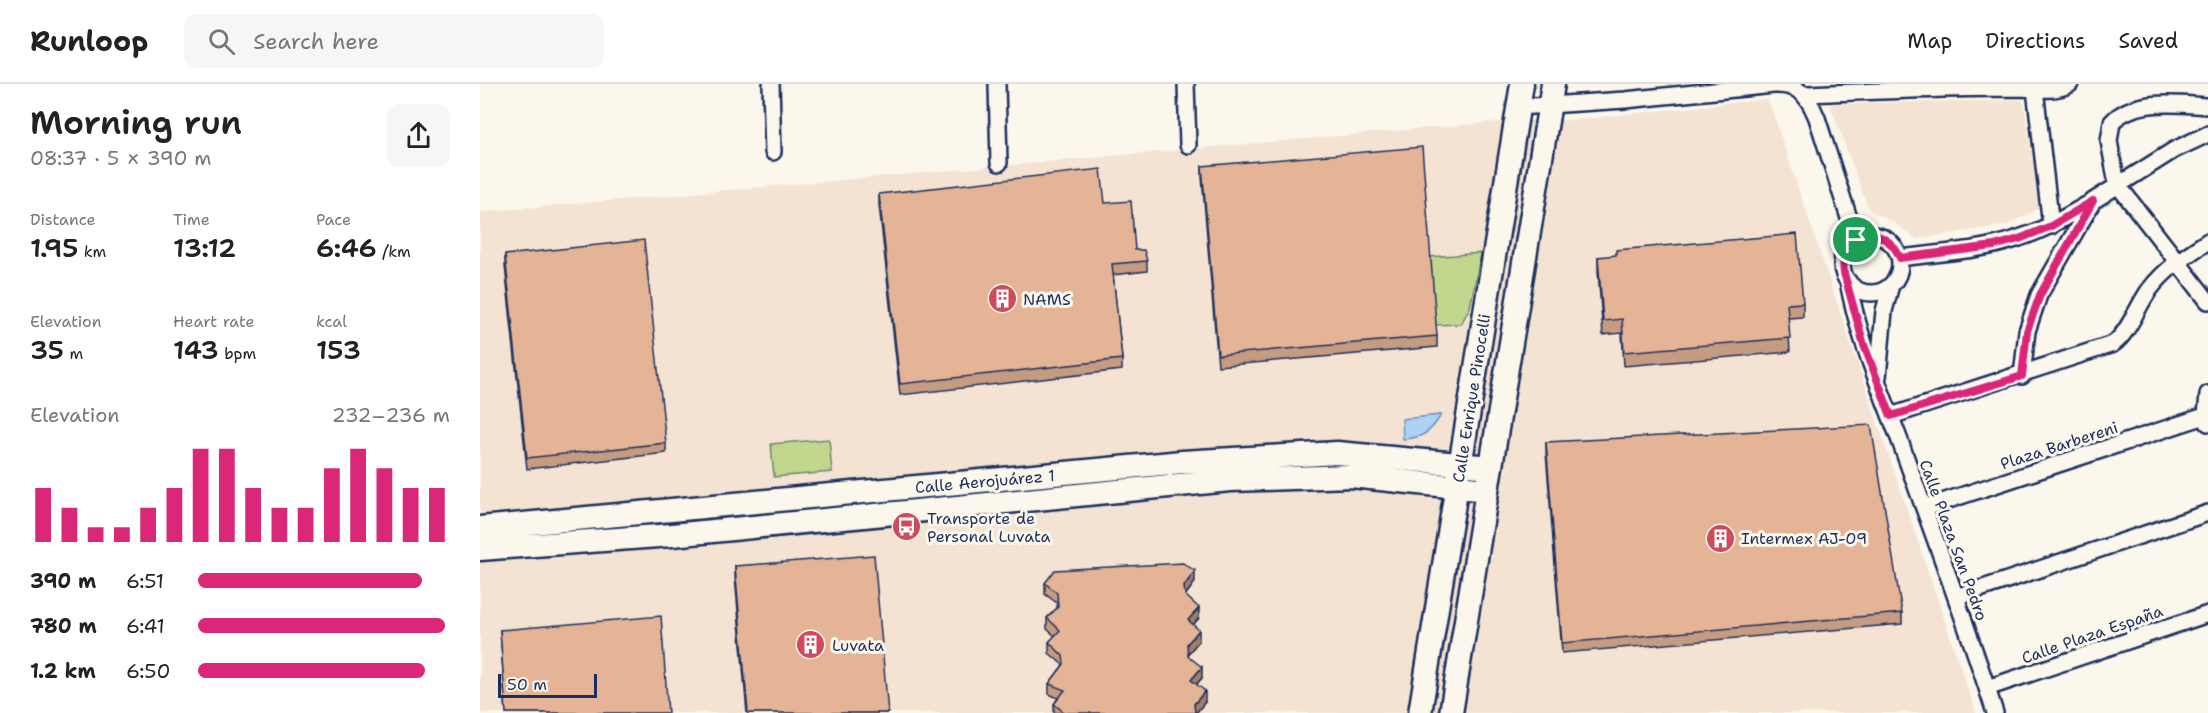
<!DOCTYPE html>
<html lang="en">
<head>
<meta charset="utf-8">
<style>
  :root { --surface:#fff; --page:#f6f6f6; --text:#222; --muted:#767676; --line:#e0e0e0; --accent:#db2777 }
  body { margin:0; font-family:"Shantell Sans",sans-serif; background:var(--page); color:var(--text); height:100vh; display:flex; flex-direction:column; font-size:22px; white-space:nowrap }
  * { box-sizing:border-box; margin:0 }
  p { font-size:20px; color:var(--muted) }
  .icon { flex:none; width:33px; height:33px; fill:none; stroke:currentColor; stroke-width:2; stroke-linecap:round; stroke-linejoin:round }
  .map { position:relative; flex:1; overflow:hidden }
  .details { display:flex; flex-direction:column; background:var(--surface); width:480px }
  .details>* { flex:none }
  .scale { position:absolute; left:18px; bottom:15px; width:99px; box-sizing:border-box; padding-left:6px; border:3px solid #1b2f5e; border-top:0; font-size:16px; line-height:21px; white-space:nowrap; color:#1b2f5e; -webkit-text-stroke:4px #fbf7ec; paint-order:stroke }
  .pin { position:absolute; display:grid; place-items:center; width:51px; height:51px; color:#fff; margin:-26px; border:3px solid #fff; border-radius:50%; box-shadow:0 2px 6px #0007 }
  .round { display:grid; place-items:center; flex:none; width:63px; height:63px; border-radius:12px; background:var(--page) }
  .summary { display:flex; align-items:center; justify-content:space-between; height:102px; padding:0 30px }
  h1 { font-size:33px; font-weight:600; line-height:45px }
  .figures { display:grid; grid-template-columns:repeat(3,1fr); gap:9px; height:102px; padding:6px 30px }
  .figures div { display:grid; align-content:center }
  .figures b { font-size:26px; font-weight:600 }
  .figures small { font-size:16px; font-weight:400 }
  .figures p { font-size:16px }
  .chart { height:168px; padding:12px 30px }
  .chart p { display:flex; justify-content:space-between }
  .chart svg { width:100%; height:108px; margin-top:6px; stroke:var(--accent); stroke-width:6 }
  ul { padding:0 30px; list-style:none; font-size:20px }
  li { display:grid; grid-template-columns:96px 72px 1fr; align-items:center; height:45px }
  li i { height:15px; border-radius:8px; background:var(--accent) }
  header { display:flex; align-items:center; gap:36px; box-sizing:border-box; height:84px; padding:0 30px; background:var(--surface); border-bottom:2px solid var(--line) }
  header strong { font-size:28px }
  nav { display:flex; gap:33px; margin-inline-start:auto; font-size:21px }
  .search { width:420px; height:54px; background:var(--page); display:flex; align-items:center; gap:15px; box-sizing:border-box; padding:0 21px; border-radius:12px; color:var(--muted); font-size:22px }
  main { display:flex; flex:1; min-height:0 }
  .map>svg:first-child { display:block }
  .built { fill:#f4e3d2 }
  .green { fill:#c1d78d; stroke:#6e8376; stroke-width:1.5 }
  .water { fill:#aed2f7; stroke:#7391ba; stroke-width:1.5 }
  .lines { fill:none; stroke-linecap:round; stroke-linejoin:round }
  .street-casing { stroke:#1b2f5e; stroke-width:20 }
  .secondary-casing { stroke:#1b2f5e; stroke-width:27 }
  .street { stroke:#fbf7ec; stroke-width:15 }
  .secondary { stroke:#fbf7ec; stroke-width:22 }
  .wall { fill:#c59b81; stroke:#1b2f5e; stroke-width:1.5 }
  .shaded-wall { fill:#a07e69; stroke:#1b2f5e; stroke-width:1.5 }
  .building { fill:#e5b496; stroke:#1b2f5e; stroke-width:1.5 }
  .route-casing { stroke:#fff; stroke-width:12 }
  .route { stroke:#db2777; stroke-width:8 }
  .labels { text-anchor:middle; stroke-width:6; stroke-linejoin:round; paint-order:stroke }
  .poi-label { font-size:16px; fill:#1b2f5e; stroke:#fbf7ec; text-anchor:start }
  .street-label { font-size:16px; fill:#1b2f5e; stroke:#fbf7ec }
</style>
</head>
<body>
<header>
<strong>Runloop</strong>
<div class="search"><svg class="icon" aria-label="search" viewBox="0 0 24 24"><circle cx="10" cy="10" r="6"/><path d="M15 15l6 6"/></svg>Search here</div>
<nav><a>Map</a><a>Directions</a><a>Saved</a></nav>
</header>
<main>
<section class="details">
<div class="summary"><div><h1>Morning run</h1><p>08:37 · 5 × 390 m</p></div><a class="round"><svg class="icon" aria-label="share" viewBox="0 0 24 24"><path d="M12 15V3M7 8l5-5 5 5M5 13v7h14v-7"/></svg></a></div>
<div class="figures">
<div><p>Distance</p><b>1.95<small> km</small></b></div>
<div><p>Time</p><b>13:12</b></div>
<div><p>Pace</p><b>6:46<small> /km</small></b></div>
</div>
<div class="figures">
<div><p>Elevation</p><b>35<small> m</small></b></div>
<div><p>Heart rate</p><b>143<small> bpm</small></b></div>
<div><p>kcal</p><b>153</b></div>
</div>
<div class="chart"><p><span>Elevation</span>232–236 m</p>
<svg viewBox="0 0 160 44" preserveAspectRatio="none"><path d="M5 44V22M15 44V30M25 44V38M35 44V38M45 44V30M55 44V22M65 44V6M75 44V6M85 44V22M95 44V30M105 44V30M115 44V14M125 44V6M135 44V14M145 44V22M155 44V22"/></svg>
</div>
<ul>
<li><b>390 m</b>6:51<i style="width:89%"></i></li>
<li><b>780 m</b>6:41<i style="width:98%"></i></li>
<li><b>1.2 km</b>6:50<i style="width:90%"></i></li>
</ul>
</section>
<div class="map">
<svg width="1728" height="629" viewBox="0 0 1728 629">
  <rect width="100%" height="100%" fill="#fbf7ec"/>
  <filter id="ink" filterUnits="userSpaceOnUse"><feTurbulence type="fractalNoise" baseFrequency=".0167" numOctaves="2"/><feDisplacementMap in="SourceGraphic" scale="12" xChannelSelector="R" yChannelSelector="G"/><feConvolveMatrix kernelMatrix="1 2 1 2 8 2 1 2 1" color-interpolation-filters="sRGB"/></filter>
  <g filter="url(#ink)">
    <path class="built" d="M 1288,15 L 1496,629 L 0,629 L 0,128 L 1018,38 L 1093,36 Z
      M 1543,16 L 1561,123 L 1527,141 L 1437,155 L 1413,138 L 1389,126 L 1350,20 Z"/>
    <path class="green" d="M 1001,169 L 990,223 L 981,240 L 955,241 L 950,173 Z
      M 349,355 L 352,388 L 294,393 L 291,360 Z"/>
    <path class="water" d="M 961,331 C 951,348 943,354 923,355 L 922,335 Z"/>
    <g class="lines">
      <defs>
        <path id="street" d="M 291,0 L 293,68
          M 517,0 L 519,79
          M 706,0 L 708,61
          M 1555,5 L 1571,142
          M 1325,10 C 1397,7 1468,4 1540,4 C 1554,5 1578,8 1590,0
          M 1728,22 C 1698,20 1654,14 1632,38 L 1629,57 L 1637,100 L 1728,217
          M 1038,23 L 1145,16 L 1294,1 C 1320,0 1328,12 1337,34 L 1376,156
          M1362 180a29 29 0 1 1 58 0a29 29 0 1 1-58 0Z
          M 1420,174 C 1459,169 1502,167 1539,154 C 1565,146 1587,132 1610,119
          M 1368,197 C 1378,253 1400,304 1420,357 C 1452,448 1486,537 1515,629
          M 1542,292 L 1547,247 L 1559,211 L 1613,117 L 1694,66 L 1728,50
          M 1398,293 L 1404,227 L 1411,201
          M 1728,310 L 1726,332 L 1728,339
          M 1411,332 L 1633,260 C 1648,250 1658,221 1670,205 C 1686,184 1707,171 1728,157
          M 1444,424 L 1728,331
          M 1476,513 L 1728,429
          M 1507,604 L 1728,530"/>
        <path id="secondary" d="M 0,444 L 702,378 L 857,369 L 1011,383
          M 0,465 L 192,451 L 750,396 L 871,392 L 1007,406
          M 940,629 L 1042,0
          M 971,629 L 1073,0"/>
      </defs>
      <use href="#street" class="street-casing"/>
      <use href="#secondary" class="secondary-casing"/>
      <use href="#street" class="street"/>
      <use href="#secondary" class="secondary"/>
    </g>
    <path class="wall" d="M 722,82 L 957,252 L 957,263 L 738,282 L 722,93 Z
      M 399,110 L 625,119 L 655,166 L 667,177 L 667,187 L 633,191 L 642,275 L 642,286 L 420,311 L 399,121 Z
      M 25,171 L 186,359 L 186,369 L 47,385 L 25,182 Z
      M 1118,173 L 1323,219 L 1323,233 L 1308,234 L 1310,268 L 1144,282 L 1142,249 L 1123,251 L 1118,187 Z
      M 1066,358 L 1422,529 L 1422,540 L 1082,569 L 1066,369 Z
      M 255,482 L 408,629 L 267,629 L 255,493 Z
      M 715,498 L 705,512 L 719,534 L 713,541 L 719,557 L 708,569 L 708,572 L 722,594 L 717,600 L 725,618 L 716,629 L 574,629 L 574,620 L 578,614 L 569,610 L 569,600 L 583,581 L 569,569 L 569,558 L 575,552 L 567,545 L 567,534 L 577,524 L 577,519 L 565,510 L 565,499 Z
      M 20,546 L 188,629 L 26,629 Z"/>
    <path class="shaded-wall" d="M 715,487 L 715,498 L 704,513 L 704,502 Z
      M 719,524 L 719,534 L 708,547 L 708,536 Z
      M 719,546 L 719,557 L 707,571 L 707,560 Z
      M 722,583 L 722,594 L 711,606 L 711,596 Z
      M 725,607 L 725,618 L 716,629 L 714,629 L 714,620 Z"/>
    <path class="building" d="M 942,63 L 957,252 L 738,271 L 722,82 Z
      M 621,85 L 625,119 L 651,117 L 655,166 L 664,166 L 667,177 L 632,180 L 642,275 L 420,300 L 399,110 Z
      M 1317,150 L 1323,219 L 1307,220 L 1310,254 L 1144,268 L 1142,235 L 1123,237 L 1118,173 L 1136,171 L 1136,166 Z
      M 164,156 L 186,359 L 47,374 L 25,171 Z
      M 1391,341 L 1422,529 L 1082,559 L 1066,358 Z
      M 394,471 L 408,629 L 268,629 L 255,482 Z
      M 703,479 L 715,487 L 704,502 L 705,511 L 719,524 L 708,536 L 719,546 L 707,560 L 708,572 L 722,583 L 711,596 L 725,607 L 714,620 L 715,629 L 585,629 L 574,620 L 585,606 L 569,600 L 584,580 L 583,572 L 569,558 L 580,546 L 567,534 L 578,523 L 577,509 L 565,499 L 575,486 Z
      M 181,532 L 188,629 L 26,629 L 20,546 Z"/>
  </g>
  <g class="lines" filter="url(#ink)">
    <defs>
      <path id="route" d="M 1613,117 L 1560,211 L 1547,247 L 1542,292 L 1411,332 L 1384,261 L 1364,189 C 1358,149 1405,136 1420,174 L 1514,162 L 1539,155 L 1571,142 Z"/>
    </defs>
    <use href="#route" class="route-casing"/>
    <use href="#route" class="route"/>
  </g>
  <defs>
    <symbol id="building-disc" viewBox="-11 -11 22 22"><circle r="9.5" fill="#d1495b" stroke="#fbf7ec"/><path d="M-4-6H4V6H1V3H-1V6H-4ZM-2.5-4.3h1.7v1.8h-1.7ZM.8-4.3h1.7v1.8H.8ZM-2.5-1h1.7V.8h-1.7ZM.8-1h1.7V.8H.8Z" fill="#fff"/></symbol>
    <symbol id="bus-disc" viewBox="-11 -11 22 22"><circle r="9.5" fill="#d1495b" stroke="#fbf7ec"/><path d="M-5-6H5V4H4V6H2V4H-2V6H-4V4H-5ZM-3.5-4V0h7V-4ZM-3.5 1.2v1.5H-2V1.2ZM2 1.2v1.5H3.5V1.2Z" fill="#fff"/></symbol>
  </defs>
  <g fill-rule="evenodd">
    <use href="#building-disc" x="506" y="198" width="33" height="33"/>
    <use href="#bus-disc" x="410" y="426" width="33" height="33"/>
    <use href="#building-disc" x="1224" y="438" width="33" height="33"/>
    <use href="#building-disc" x="314" y="544" width="33" height="33"/>
  </g>
  <g class="labels">
    <g class="poi-label">
      <text x="543" y="221">NAMS</text>
      <text x="447" y="440">Transporte de<tspan x="447" dy="18">Personal Luvata</tspan></text>
      <text x="1261" y="460">Intermex AJ-09</text>
      <text x="352" y="567">Luvata</text>
    </g>
    <g class="street-label">
      <text transform="translate(991 314) rotate(-81)" y="6">Calle Enrique Pinocelli</text>
      <text transform="translate(1579 361) rotate(-18)" y="6">Plaza Barbereni</text>
      <text transform="translate(505 397) rotate(-5)" y="6">Calle Aerojuárez 1</text>
      <text transform="translate(1474 456) rotate(70)" y="6">Calle Plaza San Pedro</text>
      <text transform="translate(1612 550) rotate(-19)" y="6">Calle Plaza España</text>
    </g>
  </g>
</svg>
<div class="scale">50 m</div>
<div class="pin" style="left:1376px;top:156px;background:#1e9e55"><svg class="icon" aria-label="arrive" viewBox="0 0 24 24"><path d="M6 21V4h12l-3 4 3 4H6"/></svg></div>
</div>
</main>
</body>
</html>
